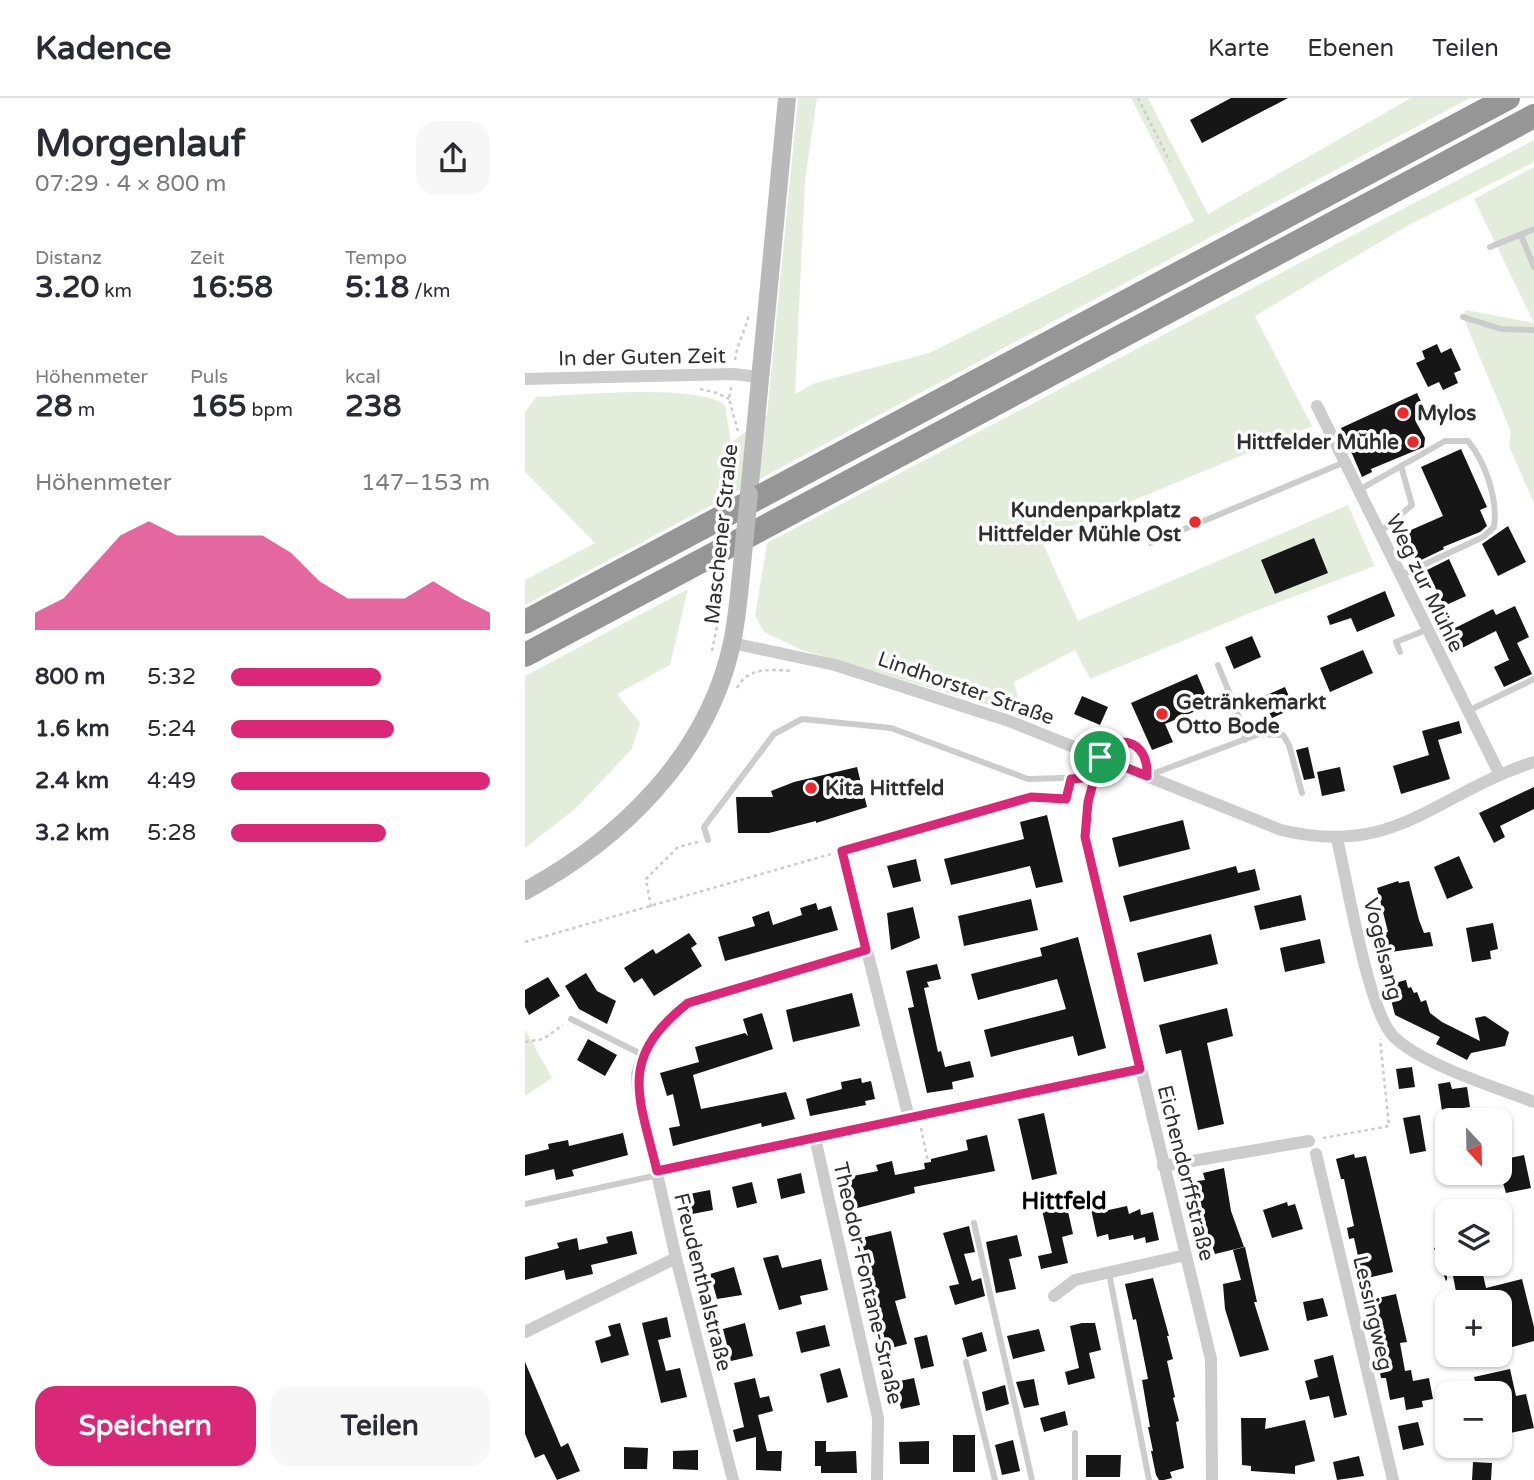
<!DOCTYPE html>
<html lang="de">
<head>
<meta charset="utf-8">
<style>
  :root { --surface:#fff; --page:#f7f7f7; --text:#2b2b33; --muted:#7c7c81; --line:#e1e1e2; --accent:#db2777 }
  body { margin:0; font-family:"Varela Round",sans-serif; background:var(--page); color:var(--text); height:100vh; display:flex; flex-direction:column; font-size:26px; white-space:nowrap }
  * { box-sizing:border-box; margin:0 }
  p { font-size:23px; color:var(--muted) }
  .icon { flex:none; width:38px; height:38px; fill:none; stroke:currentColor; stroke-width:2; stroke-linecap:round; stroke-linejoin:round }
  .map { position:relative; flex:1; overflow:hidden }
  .side { display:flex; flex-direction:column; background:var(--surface); width:525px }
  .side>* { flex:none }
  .needle { width:46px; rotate:158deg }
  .controls { position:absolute; left:910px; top:1010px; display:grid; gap:14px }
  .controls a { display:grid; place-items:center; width:77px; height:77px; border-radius:14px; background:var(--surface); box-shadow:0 2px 5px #0004; font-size:35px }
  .pin { position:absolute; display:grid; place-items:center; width:60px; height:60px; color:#fff; margin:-30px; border:4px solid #fff; border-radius:50%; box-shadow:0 2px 7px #0007 }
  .round { display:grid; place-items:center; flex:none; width:74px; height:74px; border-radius:21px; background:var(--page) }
  .summary { display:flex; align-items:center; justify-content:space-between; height:119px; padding:0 35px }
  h1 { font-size:38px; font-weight:700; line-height:52px }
  .metrics { display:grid; grid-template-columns:repeat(3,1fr); gap:10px; height:119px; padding:7px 35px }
  .metrics div { display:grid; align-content:center }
  .metrics b { font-size:30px; font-weight:700 }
  .metrics small { font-size:19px; font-weight:400 }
  .metrics p { font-size:19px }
  .chart { height:196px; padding:14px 35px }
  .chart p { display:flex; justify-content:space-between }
  .chart svg { width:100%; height:126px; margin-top:7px; fill:var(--accent); opacity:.7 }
  .cta { display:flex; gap:14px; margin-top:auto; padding:14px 35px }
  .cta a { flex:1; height:80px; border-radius:21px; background:var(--accent); color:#fff; font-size:28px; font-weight:700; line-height:80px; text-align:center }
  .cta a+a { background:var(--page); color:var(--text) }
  ul { padding:0 35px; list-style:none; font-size:23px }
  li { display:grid; grid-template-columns:112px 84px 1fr; align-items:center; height:52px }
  li i { height:18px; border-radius:9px; background:var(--accent) }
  header { display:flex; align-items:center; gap:42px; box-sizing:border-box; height:98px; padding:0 35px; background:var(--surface); border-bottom:2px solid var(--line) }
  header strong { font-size:33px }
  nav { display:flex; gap:38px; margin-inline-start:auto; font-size:24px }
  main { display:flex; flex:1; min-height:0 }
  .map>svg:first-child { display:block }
  .green { fill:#e4eddc }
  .building { fill:#161616 }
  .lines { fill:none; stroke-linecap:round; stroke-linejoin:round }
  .path { stroke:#ccc; stroke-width:2.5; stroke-dasharray:3.5 3.5; stroke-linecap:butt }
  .service { stroke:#ccc; stroke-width:6 }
  .minor { stroke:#ccc; stroke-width:12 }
  .secondary { stroke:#b9b9b9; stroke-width:18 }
  .motorway { stroke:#969696; stroke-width:24 }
  .path-bridge { stroke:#ccc; stroke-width:2.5; stroke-dasharray:3.5 3.5; stroke-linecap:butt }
  .secondary-bridge { stroke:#b9b9b9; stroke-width:18 }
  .route-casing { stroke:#fff; stroke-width:14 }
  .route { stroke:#db2777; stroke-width:9 }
  .poi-dot { fill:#ee292c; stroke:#fff; stroke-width:2.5 }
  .labels { text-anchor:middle; stroke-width:7; stroke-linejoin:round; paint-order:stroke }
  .street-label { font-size:21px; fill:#2f2f2f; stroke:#fff }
  .poi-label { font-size:21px; font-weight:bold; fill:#2f2f2f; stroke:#fff; text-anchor:start }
  .quarter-label { font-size:24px; font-weight:bold; fill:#000; stroke:#fff }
</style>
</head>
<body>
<header>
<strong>Kadence</strong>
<nav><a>Karte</a><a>Ebenen</a><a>Teilen</a></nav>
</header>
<main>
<section class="side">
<div class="summary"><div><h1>Morgenlauf</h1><p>07:29 · 4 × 800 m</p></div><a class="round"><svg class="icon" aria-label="share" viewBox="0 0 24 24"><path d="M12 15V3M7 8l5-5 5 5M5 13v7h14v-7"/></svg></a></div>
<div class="metrics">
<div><p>Distanz</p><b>3.20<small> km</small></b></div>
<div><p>Zeit</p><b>16:58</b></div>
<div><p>Tempo</p><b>5:18<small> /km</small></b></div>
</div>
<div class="metrics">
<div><p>Höhenmeter</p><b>28<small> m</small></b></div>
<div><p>Puls</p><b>165<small> bpm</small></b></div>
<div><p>kcal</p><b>238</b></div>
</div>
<div class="chart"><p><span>Höhenmeter</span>147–153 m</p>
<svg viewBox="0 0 160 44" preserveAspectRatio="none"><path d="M0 44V38L10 33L20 22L30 11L40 6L50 11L60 11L70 11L80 11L90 17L100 27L110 33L120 33L130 33L140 27L150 33L160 38V44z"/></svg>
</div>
<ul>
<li><b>800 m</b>5:32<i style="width:58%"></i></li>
<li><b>1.6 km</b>5:24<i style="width:63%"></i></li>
<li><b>2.4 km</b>4:49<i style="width:100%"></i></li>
<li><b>3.2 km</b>5:28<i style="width:60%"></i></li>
</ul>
<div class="cta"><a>Speichern</a><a>Teilen</a></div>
</section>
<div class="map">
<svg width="1009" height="1382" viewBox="0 0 1009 1382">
  <rect width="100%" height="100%" fill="#fff"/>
  <path class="green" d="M 273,0 L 292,0 L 280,82 L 270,296 L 290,285 L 404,255 L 669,123 L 606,0 L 623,0 L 683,116 L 886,0 L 945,0 L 0,507 L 0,482 L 70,445 L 0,374 L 0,314 L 11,299 C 51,297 171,285 200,307 L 206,345 L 242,317 Z
    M 1009,42 L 1009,64 L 882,128 L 730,218 L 787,328 L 516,441 L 553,523 L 823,407 L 850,468 L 730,513 L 565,581 L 550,552 L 489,584 L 497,617 L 277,552 L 239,534 L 230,518 L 242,445 Z
    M 1009,69 L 1009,405 L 984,348 L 986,334 L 938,219 L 941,212 L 1009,225 L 949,101 Z
    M 163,491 L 145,567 L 92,596 L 115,625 L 107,651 L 50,711 L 0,750 L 0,578 Z
    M 0,931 L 27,980 L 0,998 Z"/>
  <path class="building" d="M 706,0 L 763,0 L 677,45 L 665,22 Z
    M 912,246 L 916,255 L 926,250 L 936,272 L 929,275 L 933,285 L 918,292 L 914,284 L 903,289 L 891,265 L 900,261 L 897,253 Z
    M 892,295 L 903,318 L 891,324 L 900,340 L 899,349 L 846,371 L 847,374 L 837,379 L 816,330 Z
    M 936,351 L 962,409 L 955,412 L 962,428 L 955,434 L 918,449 L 919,451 L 892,464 L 879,435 L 918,418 L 896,369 Z
    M 983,428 L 1001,464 L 973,478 L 957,446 Z
    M 789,440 L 803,475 L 750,496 L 736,462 Z
    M 924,461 L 941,498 L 919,508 L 902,472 Z
    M 860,493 L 870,518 L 832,534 L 826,520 L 805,527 L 802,518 Z
    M 990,508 L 1004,539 L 992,545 L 1007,576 L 979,589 L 969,569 L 984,562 L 971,533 L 935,551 L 926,532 L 968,511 L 971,517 Z
    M 727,538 L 736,559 L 709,571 L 700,549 Z
    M 838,552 L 848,575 L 805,594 L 795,570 Z
    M 672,576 L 685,607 L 640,626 L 648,644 L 627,652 L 606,605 Z
    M 760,589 L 769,610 L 747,620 L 737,599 Z
    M 557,598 L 583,609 L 575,627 L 549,616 Z
    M 934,623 L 937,635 L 913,642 L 925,681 L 876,696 L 868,668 L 904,657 L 897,633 Z
    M 783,649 L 790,680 L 779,682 L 771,652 Z
    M 332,669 L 342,709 L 291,725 L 291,723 L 244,735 L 213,735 L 211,699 L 248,699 L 246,693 L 269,684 Z
    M 815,669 L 820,693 L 797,698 L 792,674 Z
    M 1009,689 L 1009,711 L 975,728 L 980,739 L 969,745 L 954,715 Z
    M 522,717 L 538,784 L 511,790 L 505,768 L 426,787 L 419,761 L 499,741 L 495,724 Z
    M 658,722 L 665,751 L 594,769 L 587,740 Z
    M 934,758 L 948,790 L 922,801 L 909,769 Z
    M 391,761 L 396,783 L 368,790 L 362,768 Z
    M 711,768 L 713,775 L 730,771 L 735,792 L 605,824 L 598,798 Z
    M 873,783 L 874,785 L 884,783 L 894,822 L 899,835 L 905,834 L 908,848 L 866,854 L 865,848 L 859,849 L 856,835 L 863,834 L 852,790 Z
    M 776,797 L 781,822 L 735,832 L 729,808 Z
    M 506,801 L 513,832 L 439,848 L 433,818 Z
    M 291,805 L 293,812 L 306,808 L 313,832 L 200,863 L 193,839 L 230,828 L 227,819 L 244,813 L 248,827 L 277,817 L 275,810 Z
    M 388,809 L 395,840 L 366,852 L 362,815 Z
    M 968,825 L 973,851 L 965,853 L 966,861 L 947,864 L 941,830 Z
    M 164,835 L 172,846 L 166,850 L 177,868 L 129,898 L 117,880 L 109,885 L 99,870 L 128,851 L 131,856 Z
    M 686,836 L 693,866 L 619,884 L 612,855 Z
    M 553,839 L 581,950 L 553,958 L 548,938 L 466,959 L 459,932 L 541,911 L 532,881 L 453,902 L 446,876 L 517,858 L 515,850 Z
    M 795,841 L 800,865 L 760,874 L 755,850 Z
    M 412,866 L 416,881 L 402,884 L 404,889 L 399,890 L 413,954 L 416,953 L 420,969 L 445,963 L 449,979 L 427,984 L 428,991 L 402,995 L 383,910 L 389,909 L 381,873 Z
    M 61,875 L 72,893 L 91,903 L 82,926 L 54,911 L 40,888 Z
    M 23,879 L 35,898 L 4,917 L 0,909 L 0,892 Z
    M 881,882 L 883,890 L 886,889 L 889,895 L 892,894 L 896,904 L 901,902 L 905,915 L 917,924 L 955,943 L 950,920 L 960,918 L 984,934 L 980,948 L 946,955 L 942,962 L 911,946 L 915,939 L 870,917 L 862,887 Z
    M 327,895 L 335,928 L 268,944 L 261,912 Z
    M 702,910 L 708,938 L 682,945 L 699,1026 L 673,1032 L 656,952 L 641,956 L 634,927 Z
    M 237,915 L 248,951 L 168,977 L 176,1011 L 261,994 L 270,1021 L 237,1029 L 236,1025 L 148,1048 L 144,1030 L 155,1028 L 148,996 L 142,998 L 135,975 L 174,964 L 170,949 L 220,935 L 223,938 L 218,921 Z
    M 63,941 L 92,957 L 80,978 L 52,962 Z
    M 887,969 L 890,989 L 874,991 L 871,971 Z
    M 336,980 L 337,985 L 346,983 L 350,1001 L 340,1003 L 341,1007 L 285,1018 L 281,1001 L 317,991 L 316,984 Z
    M 925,984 L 927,991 L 942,989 L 945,1009 L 917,1013 L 913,986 Z
    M 519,1015 L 532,1076 L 507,1082 L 493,1021 Z
    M 895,1017 L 901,1053 L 885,1056 L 878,1020 Z
    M 98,1035 L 103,1057 L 47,1072 L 49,1078 L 31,1082 L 29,1071 L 0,1078 L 0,1057 L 24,1051 L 23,1046 L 43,1042 L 44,1048 Z
    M 462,1037 L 470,1073 L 389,1089 L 390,1095 L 325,1112 L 318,1080 L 353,1073 L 351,1067 L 367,1063 L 370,1077 L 400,1071 L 399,1065 L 406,1064 L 406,1061 L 443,1052 L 441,1042 Z
    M 829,1056 L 830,1060 L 841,1058 L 868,1174 L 838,1181 L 829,1140 L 824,1141 L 822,1130 L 829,1128 L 819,1081 L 816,1081 L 811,1061 Z
    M 999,1057 L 1006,1090 L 981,1095 L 975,1075 L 975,1062 Z
    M 699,1070 L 706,1113 L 719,1149 L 690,1156 L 679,1125 L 672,1083 L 680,1082 L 678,1075 Z
    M 276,1075 L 280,1095 L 256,1101 L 252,1081 Z
    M 227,1084 L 232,1105 L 212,1110 L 207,1089 Z
    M 185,1092 L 188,1112 L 167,1116 L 164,1096 Z
    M 762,1104 L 763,1108 L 770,1106 L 778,1131 L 747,1140 L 738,1112 Z
    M 578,1108 L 579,1113 L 602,1108 L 604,1116 L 615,1111 L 616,1117 L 628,1114 L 634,1142 L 621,1145 L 620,1139 L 609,1142 L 608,1137 L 584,1142 L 583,1136 L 572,1139 L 566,1111 Z
    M 529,1109 L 530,1112 L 542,1109 L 548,1136 L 537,1139 L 543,1165 L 516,1171 L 513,1158 L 527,1155 L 517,1112 Z
    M 444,1128 L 450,1154 L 439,1156 L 447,1183 L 456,1180 L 460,1198 L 430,1207 L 424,1188 L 434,1186 L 418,1135 Z
    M 107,1133 L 112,1156 L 66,1167 L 68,1176 L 41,1182 L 39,1172 L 0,1182 L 0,1159 L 34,1150 L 32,1145 L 52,1140 L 54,1152 L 83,1145 L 81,1139 Z
    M 366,1133 L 381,1200 L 370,1203 L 382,1246 L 362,1251 L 336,1140 Z
    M 492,1137 L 497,1158 L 484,1161 L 491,1191 L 471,1195 L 461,1144 Z
    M 922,1145 L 922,1182 L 921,1183 L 909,1150 Z
    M 720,1149 L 732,1204 L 729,1204 L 744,1252 L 715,1259 L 700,1211 L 698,1186 L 716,1182 L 708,1152 Z
    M 253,1157 L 257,1170 L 296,1161 L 303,1192 L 275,1198 L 277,1206 L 254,1212 L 238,1160 Z
    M 209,1169 L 217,1197 L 192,1201 L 185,1176 Z
    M 957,1172 L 961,1190 L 997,1181 L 1009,1229 L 1009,1243 L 980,1251 L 975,1230 L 975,1204 L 933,1204 L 928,1178 Z
    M 628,1180 L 644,1238 L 642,1238 L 648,1261 L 642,1263 L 650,1299 L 648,1300 L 654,1323 L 651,1324 L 659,1370 L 645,1374 L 647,1380 L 639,1382 L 634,1382 L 631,1377 L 626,1353 L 628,1353 L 623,1329 L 625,1329 L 617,1282 L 623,1281 L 611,1221 L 608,1222 L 600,1186 Z
    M 871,1196 L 882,1244 L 875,1245 L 880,1273 L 886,1272 L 888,1283 L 904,1280 L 908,1301 L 897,1303 L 898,1309 L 881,1312 L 879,1299 L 865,1302 L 861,1280 L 856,1280 L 853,1263 L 859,1262 L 844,1202 Z
    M 798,1200 L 803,1218 L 782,1223 L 778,1204 Z
    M 142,1219 L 146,1239 L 133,1242 L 141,1273 L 155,1270 L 162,1299 L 136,1305 L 117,1225 Z
    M 95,1225 L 104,1257 L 76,1265 L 70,1243 L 86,1238 L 83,1228 Z
    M 220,1225 L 228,1258 L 206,1263 L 198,1231 Z
    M 557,1225 L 570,1225 L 576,1252 L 564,1255 L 570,1280 L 543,1287 L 540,1274 L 554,1270 L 545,1228 Z
    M 300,1227 L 305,1248 L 276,1255 L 271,1234 Z
    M 514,1231 L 520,1253 L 488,1261 L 482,1238 Z
    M 457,1234 L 462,1253 L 442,1259 L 437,1240 Z
    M 402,1237 L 409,1268 L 396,1271 L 389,1240 Z
    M 808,1257 L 822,1317 L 809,1320 L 804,1298 L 785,1302 L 780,1283 L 793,1279 L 789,1262 Z
    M 0,1264 L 36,1349 L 43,1345 L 55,1373 L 32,1382 L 19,1356 L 10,1360 L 0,1336 Z
    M 315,1270 L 323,1299 L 302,1305 L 295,1276 Z
    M 985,1271 L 991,1298 L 1001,1296 L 1009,1330 L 975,1337 L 975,1295 L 953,1295 L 949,1279 Z
    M 230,1280 L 235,1300 L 244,1298 L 248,1313 L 233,1317 L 242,1353 L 257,1353 L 256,1373 L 231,1372 L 231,1339 L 211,1344 L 208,1332 L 219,1329 L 209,1285 Z
    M 389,1280 L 395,1307 L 376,1311 L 370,1284 Z
    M 509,1281 L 514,1307 L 499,1310 L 491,1284 Z
    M 480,1287 L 484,1306 L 461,1313 L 457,1294 Z
    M 540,1313 L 543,1327 L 519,1334 L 515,1320 Z
    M 716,1320 L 741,1320 L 740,1331 L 780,1322 L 790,1363 L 770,1368 L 770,1376 L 726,1373 L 726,1368 L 717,1367 Z
    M 893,1324 L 899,1347 L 878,1352 L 873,1328 Z
    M 428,1337 L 450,1337 L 450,1374 L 428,1374 Z
    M 488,1342 L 495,1373 L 477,1377 L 470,1347 Z
    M 290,1343 L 301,1343 L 301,1354 L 331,1353 L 332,1375 L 296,1375 L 296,1368 L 290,1368 Z
    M 404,1343 L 404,1366 L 375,1366 L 374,1344 Z
    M 99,1349 L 123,1350 L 122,1371 L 99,1371 Z
    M 173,1352 L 173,1372 L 148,1371 L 148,1353 Z
    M 561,1357 L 596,1357 L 595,1379 L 561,1379 Z
    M 834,1358 L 839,1378 L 812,1382 L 808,1364 Z
    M 948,1364 L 967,1365 L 966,1382 L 947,1382 Z"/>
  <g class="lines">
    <path class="path" d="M 613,0 L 645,64
      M 210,262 C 212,245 221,232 224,215
      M 206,289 L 204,301 L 213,333
      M 175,291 L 192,295 L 204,301
      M 187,553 L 194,518
      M 212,590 C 223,568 247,572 268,573
      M 329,750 L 506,699 L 541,700 L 543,691
      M 126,809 L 121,781 L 153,749 L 173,744
      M 0,844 L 306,756
      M 0,944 L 18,941 L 38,927
      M 396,1030 L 403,1064
      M 798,1040 L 864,1028 L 855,941"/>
    <path class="service" d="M 996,137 L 1009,169
      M 965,149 L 1009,131
      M 938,219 L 976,231 L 1009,232
      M 834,392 L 920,343 L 943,343 C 961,365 973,402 969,429 L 958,439 L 877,477
      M 855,434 L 887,407 L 876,368
      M 626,445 L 820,364
      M 875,554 L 871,544 L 901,532
      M 693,567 L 716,624 L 720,642
      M 943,613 L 1009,581
      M 582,661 L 591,644 C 614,642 623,658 622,678 L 734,636 L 758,637 L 764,647 L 777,695
      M 183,742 L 179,729 L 249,636 L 277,621 L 366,630 L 503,681 L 569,679
      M 46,921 L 118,957
      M 0,1106 L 133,1077
      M 449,1125 L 507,1382
      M 584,1175 L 624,1382
      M 441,1264 L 470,1382
      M 550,1382 L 550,1335"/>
    <path class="minor" d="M 0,281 L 208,276 L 234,279
      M 792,308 L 975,677
      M 207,545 L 310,567 L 484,623 L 756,732 C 872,760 909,696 1009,664
      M 575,658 L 563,704 L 560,739 L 686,1261 L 687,1382
      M 812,741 C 822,782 843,914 869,939 C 898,967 970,989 1009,1004
      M 317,753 L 384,1020
      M 290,1040 L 353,1320 L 352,1382
      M 791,1056 L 868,1382
      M 638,1068 L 784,1043
      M 132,1073 L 616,971
      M 529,1198 L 550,1182 L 661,1157
      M 0,1234 L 151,1160
      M 208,1382 L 151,1160 L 113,991 L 112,976 L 118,957 L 133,934 L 163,905 L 341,852"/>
    <path class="secondary" d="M 224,396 L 262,0
      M 0,793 C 96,741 183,657 207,545 C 211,526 213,506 215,487"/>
    <path class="motorway" d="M 0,524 L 983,0
      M 0,557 L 1009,18"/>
    <path class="path-bridge" d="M 208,391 L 210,368"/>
    <path class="secondary-bridge" d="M 215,487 L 224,396"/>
  </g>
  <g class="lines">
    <defs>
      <path id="route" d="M 575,659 L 569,679 L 546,681 L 541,701 L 506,699 L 317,753 L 341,852 L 163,905 C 92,961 114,997 132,1073 L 615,971 L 560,739 L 563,704 L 575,659 L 622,678 C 623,658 614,642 592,644 L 582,661 L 575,659"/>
    </defs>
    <use href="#route" class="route-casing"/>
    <use href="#route" class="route"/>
  </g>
  <g class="poi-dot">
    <circle cx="878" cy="315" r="7"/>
    <circle cx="888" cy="344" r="7"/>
    <circle cx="670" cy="424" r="7"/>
    <circle cx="637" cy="616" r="7"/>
    <circle cx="286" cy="690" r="7"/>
  </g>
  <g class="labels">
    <g class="street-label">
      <text transform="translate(117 259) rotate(-1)" y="7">In der Guten Zeit</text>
      <text transform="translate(196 436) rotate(-84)" y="7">Maschener Straße</text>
      <text transform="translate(900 485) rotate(64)" y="7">Weg zur Mühle</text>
      <text transform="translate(441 590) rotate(19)" y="7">Lindhorster Straße</text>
      <text transform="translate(858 851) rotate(76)" y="7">Vogelsang</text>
      <text transform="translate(661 1075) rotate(76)" y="7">Eichendorffstraße</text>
      <text transform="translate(178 1184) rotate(76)" y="7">Freudenthalstraße</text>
      <text transform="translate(343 1185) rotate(77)" y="7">Theodor-Fontane-Straße</text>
      <text transform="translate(848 1215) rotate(77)" y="7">Lessingweg</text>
    </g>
    <g class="poi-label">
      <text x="892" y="322">Mylos</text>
      <text x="874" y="351" text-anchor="end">Hittfelder Mühle</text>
      <text x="656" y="419" text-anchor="end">Kundenparkplatz<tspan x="656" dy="24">Hittfelder Mühle Ost</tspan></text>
      <text x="651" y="611">Getränkemarkt<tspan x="651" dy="24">Otto Bode</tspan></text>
      <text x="300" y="697">Kita Hittfeld</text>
    </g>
    <g class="quarter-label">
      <text x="539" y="1111">Hittfeld</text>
    </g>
  </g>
</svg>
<div class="controls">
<a><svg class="needle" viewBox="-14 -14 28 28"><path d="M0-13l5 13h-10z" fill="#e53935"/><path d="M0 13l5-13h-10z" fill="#7c7c81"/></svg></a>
<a><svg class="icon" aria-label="layers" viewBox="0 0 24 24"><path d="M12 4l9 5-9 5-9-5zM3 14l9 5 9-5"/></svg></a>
<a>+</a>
<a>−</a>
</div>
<div class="pin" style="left:575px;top:659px;background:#1e9e55"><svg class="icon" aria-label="arrive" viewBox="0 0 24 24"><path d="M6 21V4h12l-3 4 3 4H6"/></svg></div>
</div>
</main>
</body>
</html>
